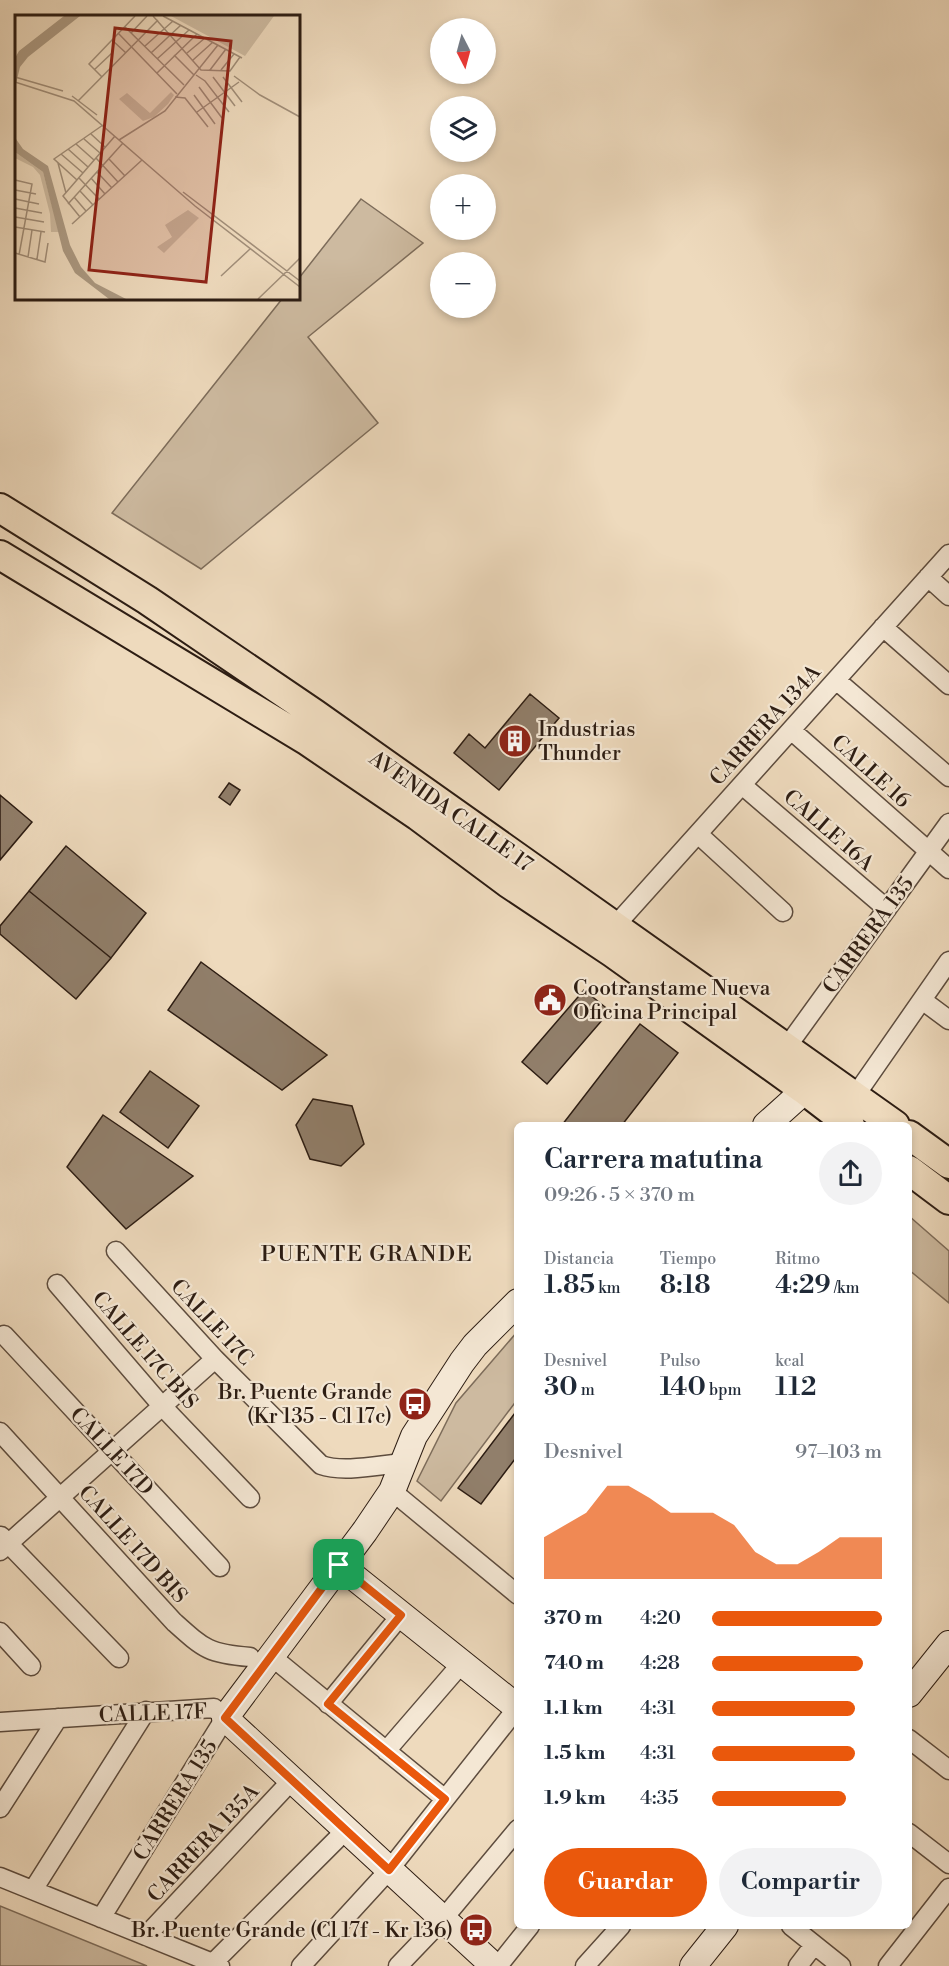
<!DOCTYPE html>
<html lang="es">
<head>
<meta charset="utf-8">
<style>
  :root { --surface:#fff; --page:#f2f2f3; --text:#1f2937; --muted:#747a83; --accent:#ea580c }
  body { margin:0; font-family:"Libre Bodoni",serif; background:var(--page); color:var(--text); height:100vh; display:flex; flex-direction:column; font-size:22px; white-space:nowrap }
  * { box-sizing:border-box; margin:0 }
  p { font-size:20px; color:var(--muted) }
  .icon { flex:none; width:33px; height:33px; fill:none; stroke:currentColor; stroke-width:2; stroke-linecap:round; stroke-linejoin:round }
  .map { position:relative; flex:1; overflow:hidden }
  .side { position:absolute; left:514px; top:1122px; width:398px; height:807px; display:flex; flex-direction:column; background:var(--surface); border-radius:9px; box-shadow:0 3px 9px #0003 }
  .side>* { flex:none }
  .needle { width:39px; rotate:174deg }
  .controls { position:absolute; left:430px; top:18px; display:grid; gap:12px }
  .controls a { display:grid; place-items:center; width:66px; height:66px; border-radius:50%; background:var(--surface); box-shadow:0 3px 9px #0003; font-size:30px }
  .pin { position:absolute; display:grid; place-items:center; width:51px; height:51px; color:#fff; margin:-26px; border-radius:12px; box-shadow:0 3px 9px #0006 }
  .round { display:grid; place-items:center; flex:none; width:63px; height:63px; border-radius:32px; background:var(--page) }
  .overview { display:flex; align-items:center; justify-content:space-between; height:102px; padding:0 30px }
  h1 { font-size:27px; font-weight:600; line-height:45px }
  .figures { display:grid; grid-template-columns:repeat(3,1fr); gap:9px; height:102px; padding:6px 30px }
  .figures div { display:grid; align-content:center }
  .figures b { font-size:26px; font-weight:600 }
  .figures small { font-size:16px; font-weight:400 }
  .figures p { font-size:16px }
  .chart { height:168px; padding:12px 30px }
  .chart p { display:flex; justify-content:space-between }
  .chart svg { width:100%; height:108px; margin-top:6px; fill:var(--accent); opacity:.7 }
  .primary-button { display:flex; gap:12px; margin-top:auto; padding:12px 30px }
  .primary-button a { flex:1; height:69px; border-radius:36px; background:var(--accent); color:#fff; font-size:24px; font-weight:600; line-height:69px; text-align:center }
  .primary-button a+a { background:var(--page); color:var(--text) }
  ul { padding:0 30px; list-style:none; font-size:20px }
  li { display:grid; grid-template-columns:96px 72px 1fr; align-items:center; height:45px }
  li i { height:15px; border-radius:8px; background:var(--accent) }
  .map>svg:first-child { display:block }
  .green { fill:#cdbaa0; stroke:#7d6c5a; stroke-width:1.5 }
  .building { fill:#917f6b; stroke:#2d1d13; stroke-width:1.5 }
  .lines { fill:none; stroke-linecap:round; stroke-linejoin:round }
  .street-casing { stroke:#5d4c3e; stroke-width:21 }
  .secondary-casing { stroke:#2d1d13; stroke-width:28 }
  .primary-casing { stroke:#2d1d13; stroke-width:32 }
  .street { stroke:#f4e7d4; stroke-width:18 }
  .secondary { stroke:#f4e7d4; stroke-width:26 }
  .primary { stroke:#eedabd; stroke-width:28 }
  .route-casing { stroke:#fff; stroke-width:12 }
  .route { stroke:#ea580c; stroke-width:8 }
  .labels { text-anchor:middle; stroke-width:4.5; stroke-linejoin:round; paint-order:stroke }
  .street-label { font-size:21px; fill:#2d1d13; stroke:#f4e7d4 }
  .poi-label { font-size:21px; fill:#2d1d13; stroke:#f4e7d4; text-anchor:start }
  .neighbourhood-label { font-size:22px; letter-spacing:1.5px; fill:#2d1d13; stroke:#f4e7d4 }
  .inset-road { fill:none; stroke:#a18e79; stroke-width:1.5 }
  .view { fill:#8f2418; fill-opacity:0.15; stroke:#8f2418; stroke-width:3 }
  .inset-edge { fill:none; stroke:#2d1d13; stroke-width:3 }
</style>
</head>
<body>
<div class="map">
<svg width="949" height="1966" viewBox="0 0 949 1966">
  <rect width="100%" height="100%" fill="#eedabd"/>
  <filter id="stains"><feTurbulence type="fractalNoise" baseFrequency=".00333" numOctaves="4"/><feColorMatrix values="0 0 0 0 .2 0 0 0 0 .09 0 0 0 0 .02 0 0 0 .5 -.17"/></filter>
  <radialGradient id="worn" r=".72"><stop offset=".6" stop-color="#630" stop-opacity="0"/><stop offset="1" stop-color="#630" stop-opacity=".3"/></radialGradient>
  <path class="green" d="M 361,199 L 423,243 L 308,337 L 378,423 L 201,569 L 112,513 L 282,299 L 298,298 L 299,278 Z
    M 909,1216 L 949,1251 L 949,1303 L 909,1270 Z
    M 517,1332 L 517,1400 L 441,1501 L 417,1481 L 456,1403 Z
    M 0,1906 L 147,1966 L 0,1966 Z"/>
  <path class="building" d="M 530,694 L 559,718 L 499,790 L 454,753 L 469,734 L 485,748 Z
    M 229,783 L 240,790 L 230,805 L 219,797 Z
    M 0,795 L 32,822 L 0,860 Z
    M 66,846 L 146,913 L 111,958 L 29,891 Z
    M 29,891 L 111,958 L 76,999 L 0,934 L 0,926 Z
    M 201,962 L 327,1055 L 282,1090 L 168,1010 Z
    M 584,990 L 610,1011 L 547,1084 L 522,1062 Z
    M 640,1024 L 678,1053 L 622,1125 L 562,1125 Z
    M 150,1071 L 199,1106 L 168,1148 L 120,1112 Z
    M 313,1099 L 352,1106 L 364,1144 L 341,1166 L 310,1159 L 296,1125 Z
    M 103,1115 L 193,1176 L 126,1229 L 67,1167 Z
    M 518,1409 L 518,1455 L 481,1504 L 458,1488 Z"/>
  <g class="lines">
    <defs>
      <path id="street" d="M 928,577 L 949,596
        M 883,627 L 949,685
        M 836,680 L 949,777
        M 791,730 L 949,869
        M 742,785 L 887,909
        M 698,834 L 783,912
        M 614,927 L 949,554
        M 922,1000 L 949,1020
        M 786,1048 L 949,823
        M 855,1096 L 949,961
        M 116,1251 L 215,1359 L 321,1465 C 343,1473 379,1465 403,1463
        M 57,1284 L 162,1406 L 250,1498
        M 4,1335 L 220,1567
        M 0,1432 L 174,1622 C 204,1649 209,1654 250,1657
        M 392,1491 L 518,1595
        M 1,1536 L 119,1658
        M 0,1551 L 215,1359
        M 0,1632 L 31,1666
        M 271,1656 L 445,1799
        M 328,1704 L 401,1615
        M 0,1722 L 214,1708 L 225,1718 L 101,1918
        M 909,1739 L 949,1770
        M 386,1751 L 462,1663
        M 0,1808 L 58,1718
        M 909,1833 L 949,1864
        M 0,1877 L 220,1966
        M 33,1890 L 146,1711
        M 791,1926 L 841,1966
        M 146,1936 L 292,1780
        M 213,1963 L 346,1830
        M 301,1966 L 389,1870 L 518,1707
        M 398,1966 L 443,1919 L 518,1829
        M 498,1966 L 530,1926
        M 585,1966 L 621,1926
        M 798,1966 L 814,1945
        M 888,1966 L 949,1888"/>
      <path id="secondary" d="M 766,1125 L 795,1099 L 816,1074
        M 339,1565 L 518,1708
        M 909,1694 L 949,1644
        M 494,1966 L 225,1718 L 365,1531 L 392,1491 L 414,1436 L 462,1362 L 475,1345 L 518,1302
        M 693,1966 L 725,1926"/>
      <path id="primary" d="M 0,508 L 147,600 L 315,714 L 895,1125
        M 0,555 L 306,740 L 418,816 L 508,883 L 613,953 L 803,1089 L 850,1125
        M 909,1135 L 949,1164
        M 909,1170 L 949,1200"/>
    </defs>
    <use href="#street" class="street-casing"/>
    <use href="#secondary" class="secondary-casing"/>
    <use href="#primary" class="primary-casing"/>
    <use href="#street" class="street"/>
    <use href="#secondary" class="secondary"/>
    <use href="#primary" class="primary"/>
  </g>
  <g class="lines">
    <defs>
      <path id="route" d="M 339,1565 L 401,1615 L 328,1704 L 445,1799 L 389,1870 L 225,1718 Z"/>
    </defs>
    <use href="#route" class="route-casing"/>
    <use href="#route" class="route"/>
  </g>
  <defs>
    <symbol id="building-disc" viewBox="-11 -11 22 22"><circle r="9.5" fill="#8f2418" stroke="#f4e7d4"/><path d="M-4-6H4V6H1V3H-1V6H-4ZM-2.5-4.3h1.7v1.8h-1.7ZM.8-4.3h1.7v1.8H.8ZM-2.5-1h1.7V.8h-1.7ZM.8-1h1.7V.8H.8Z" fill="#fff"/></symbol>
    <symbol id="civic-disc" viewBox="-11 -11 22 22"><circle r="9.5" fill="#8f2418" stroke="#f4e7d4"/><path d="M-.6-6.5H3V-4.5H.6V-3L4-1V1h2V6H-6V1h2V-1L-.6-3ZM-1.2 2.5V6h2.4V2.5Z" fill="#fff"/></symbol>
    <symbol id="bus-disc" viewBox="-11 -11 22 22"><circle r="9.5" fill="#8f2418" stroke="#f4e7d4"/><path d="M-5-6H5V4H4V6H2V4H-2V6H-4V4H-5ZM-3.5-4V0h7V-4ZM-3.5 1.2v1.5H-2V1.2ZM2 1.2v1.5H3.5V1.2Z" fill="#fff"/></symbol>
  </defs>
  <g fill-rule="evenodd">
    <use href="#building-disc" x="496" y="722" width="38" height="38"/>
    <use href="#civic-disc" x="531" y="981" width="38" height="38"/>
    <use href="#bus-disc" x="396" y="1385" width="38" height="38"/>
    <use href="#bus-disc" x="457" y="1911" width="38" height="38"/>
  </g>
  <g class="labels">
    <g class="street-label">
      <text transform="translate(765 725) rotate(-48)" y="7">CARRERA 134A</text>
      <text transform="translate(871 771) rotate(42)" y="7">CALLE 16</text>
      <text transform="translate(451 811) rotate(35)" y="7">AVENIDA CALLE 17</text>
      <text transform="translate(829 830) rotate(41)" y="7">CALLE 16A</text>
      <text transform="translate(868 935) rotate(-54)" y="7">CARRERA 135</text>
      <text transform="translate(212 1322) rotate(47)" y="7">CALLE 17C</text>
      <text transform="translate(145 1350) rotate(49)" y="7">CALLE 17C BIS</text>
      <text transform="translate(112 1451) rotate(47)" y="7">CALLE 17D</text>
      <text transform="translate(133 1544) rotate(48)" y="7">CALLE 17D BIS</text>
      <text transform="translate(153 1713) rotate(-2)" y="7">CALLE 17F</text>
      <text transform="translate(175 1800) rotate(-58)" y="7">CARRERA 135</text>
      <text transform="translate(203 1843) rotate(-47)" y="7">CARRERA 135A</text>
    </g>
    <g class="poi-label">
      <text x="538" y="736">Industrias<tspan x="538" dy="24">Thunder</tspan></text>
      <text x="573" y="995">Cootranstame Nueva<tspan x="573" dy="24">Oficina Principal</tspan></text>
      <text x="392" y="1399" text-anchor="end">Br. Puente Grande<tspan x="392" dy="24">(Kr 135 - Cl 17c)</tspan></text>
      <text x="453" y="1937" text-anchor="end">Br. Puente Grande (Cl 17f - Kr 136)</text>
    </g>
    <g class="neighbourhood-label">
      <text x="367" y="1261">PUENTE GRANDE</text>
    </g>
  </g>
  <g transform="translate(15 15)">
    <rect width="285" height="285" fill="#eedabd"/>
    <path d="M 156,1 L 259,1 L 230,41 ZM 156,77 L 159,80 L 153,89 L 139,102 L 128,106 L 104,84 L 112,78 L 135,98 ZM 0,137 L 28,157 L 44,217 L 36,217 L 35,199 L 25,160 L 18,152 L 0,143 ZM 173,195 L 184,203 L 149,238 L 142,232 L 157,222 L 150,210 Z" fill="#cdbaa0"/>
    <path d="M 49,1 L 65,1 L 13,42 L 5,52 L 0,73 L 0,43 L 4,36 ZM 0,112 L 1,124 L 8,134 L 33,151 L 55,230 L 66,252 L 80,268 L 111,284 L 94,284 L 60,258 L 48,236 L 28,157 L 0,137 Z" fill="#ac9a83"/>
    <path class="inset-road" d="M 138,1 L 186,55 L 215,56 L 225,42M 148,1 L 227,43M 110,12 L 169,70M 103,18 L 162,79M 116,18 L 132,1M 97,25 L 111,38M 130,31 L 158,6M 136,38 L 166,10M 172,38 L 190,23M 159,40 L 179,60M 142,44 L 174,15M 178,45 L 198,27M 79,55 L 97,38M 195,55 L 211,34M 206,55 L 219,39M 142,58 L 182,19M 181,60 L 190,66 L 214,97M 219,61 L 245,80 L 285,102M 0,62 L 48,76M 87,62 L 74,49 L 120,1M 198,62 L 220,91M 208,62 L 227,87M 0,67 L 59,86 L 180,191 L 285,272M 184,72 L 207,103M 179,80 L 200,109M 57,81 L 82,100M 160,82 L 170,83 L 193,112M 63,86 L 143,5M 182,97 L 224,67M 76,119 L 90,132M 69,124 L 85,138M 104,125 L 150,96 L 203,30M 61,129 L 79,145M 53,134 L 73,152M 46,139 L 68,158M 81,143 L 103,167M 94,144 L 110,161M 43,148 L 51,178M 82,157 L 97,173M 64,163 L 84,184M 76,163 L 90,179M 0,165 L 17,169 L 4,240M 62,165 L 39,144 L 88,110M 0,175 L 21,179M 65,176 L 78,190M 168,177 L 285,266M 59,182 L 71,196M 0,184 L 24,189M 53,189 L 108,128M 0,193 L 27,198M 0,202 L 29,207M 65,202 L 48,181 L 100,121M 57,209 L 127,145M 0,212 L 30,217M 0,238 L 30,247 L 33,228M 13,242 L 17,215M 22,244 L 26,217M 269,259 L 285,243M 206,261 L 235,234M 243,284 L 269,259"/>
    <path class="view" d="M 100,13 L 216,26 L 191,267 L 74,255 Z"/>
    <rect width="285" height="285" class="inset-edge"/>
  </g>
  <rect width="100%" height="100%" filter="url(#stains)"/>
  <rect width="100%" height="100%" fill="url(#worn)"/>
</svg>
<div class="controls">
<a><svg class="needle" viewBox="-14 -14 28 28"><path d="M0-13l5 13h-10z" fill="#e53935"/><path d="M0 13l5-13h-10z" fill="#747a83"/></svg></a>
<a><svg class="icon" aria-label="layers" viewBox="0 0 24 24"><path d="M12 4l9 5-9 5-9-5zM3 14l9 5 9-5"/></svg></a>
<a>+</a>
<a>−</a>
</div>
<div class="pin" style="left:339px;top:1565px;background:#1e9e55"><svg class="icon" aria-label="arrive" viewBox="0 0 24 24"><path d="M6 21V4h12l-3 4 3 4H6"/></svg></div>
<section class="side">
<div class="overview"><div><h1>Carrera matutina</h1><p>09:26 · 5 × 370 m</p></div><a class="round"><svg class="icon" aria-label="share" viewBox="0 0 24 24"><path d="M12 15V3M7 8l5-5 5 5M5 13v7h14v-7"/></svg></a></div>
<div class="figures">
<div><p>Distancia</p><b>1.85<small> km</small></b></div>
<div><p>Tiempo</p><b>8:18</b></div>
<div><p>Ritmo</p><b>4:29<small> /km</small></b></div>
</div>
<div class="figures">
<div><p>Desnivel</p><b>30<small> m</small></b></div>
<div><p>Pulso</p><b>140<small> bpm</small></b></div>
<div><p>kcal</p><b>112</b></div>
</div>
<div class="chart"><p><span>Desnivel</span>97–103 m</p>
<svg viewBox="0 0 160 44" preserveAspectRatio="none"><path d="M0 44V27L10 22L20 17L30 6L40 6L50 11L60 17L70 17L80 17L90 22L100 33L110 38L120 38L130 33L140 27L150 27L160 27V44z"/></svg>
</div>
<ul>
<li><b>370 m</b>4:20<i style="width:100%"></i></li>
<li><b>740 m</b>4:28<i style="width:89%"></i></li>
<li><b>1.1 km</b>4:31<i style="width:84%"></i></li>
<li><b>1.5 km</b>4:31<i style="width:84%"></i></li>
<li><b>1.9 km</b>4:35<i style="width:79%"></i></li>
</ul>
<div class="primary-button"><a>Guardar</a><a>Compartir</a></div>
</section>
</div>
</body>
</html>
